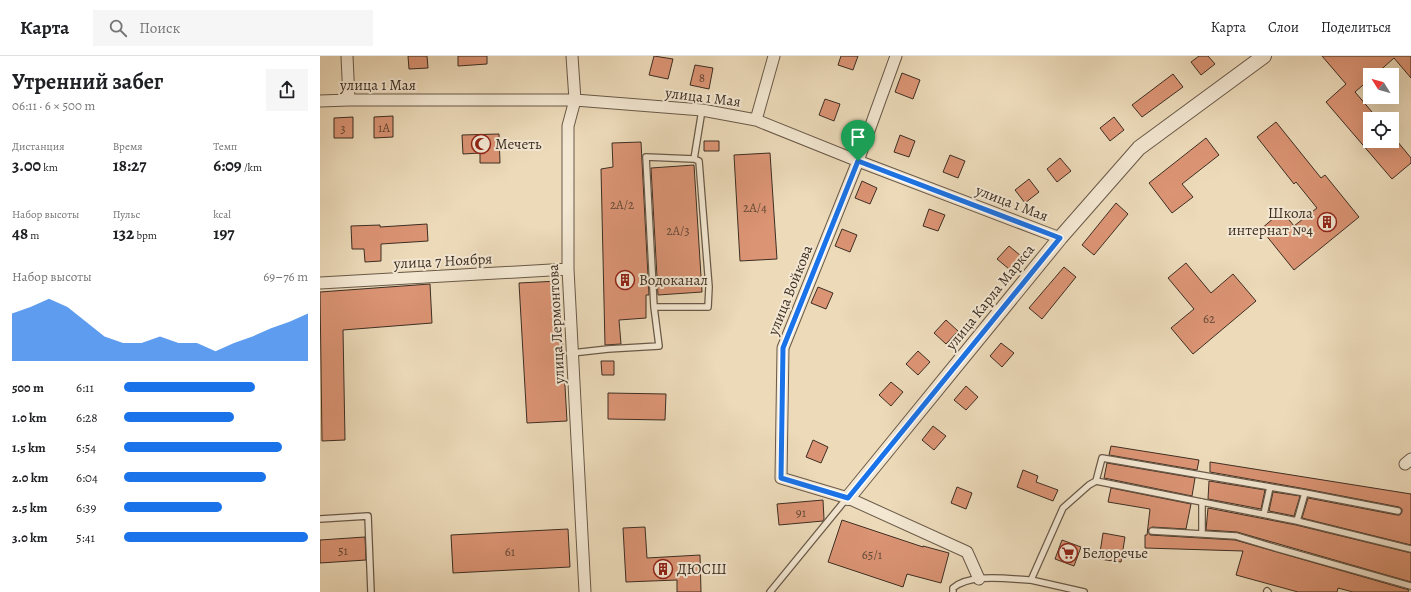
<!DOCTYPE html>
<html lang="ru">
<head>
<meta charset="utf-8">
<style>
  :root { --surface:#fff; --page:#f6f6f6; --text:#202124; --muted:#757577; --line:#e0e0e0; --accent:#1a73e8 }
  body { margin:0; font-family:Alegreya,serif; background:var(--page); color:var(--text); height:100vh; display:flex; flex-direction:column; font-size:15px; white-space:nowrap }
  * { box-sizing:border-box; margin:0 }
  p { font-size:13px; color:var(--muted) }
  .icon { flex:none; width:22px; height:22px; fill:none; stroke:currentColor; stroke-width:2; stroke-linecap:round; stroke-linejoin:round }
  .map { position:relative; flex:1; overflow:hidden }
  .sheet { display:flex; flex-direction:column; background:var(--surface); width:320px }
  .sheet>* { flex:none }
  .needle { width:26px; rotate:307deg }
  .buttons { position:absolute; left:1043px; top:12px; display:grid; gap:8px }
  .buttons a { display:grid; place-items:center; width:36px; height:36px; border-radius:0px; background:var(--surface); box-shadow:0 4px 16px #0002; font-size:20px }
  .pin { position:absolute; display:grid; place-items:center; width:34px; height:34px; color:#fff; margin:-41px -17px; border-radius:50% 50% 50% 0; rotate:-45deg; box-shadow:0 0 4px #0007 }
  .pin .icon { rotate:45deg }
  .round { display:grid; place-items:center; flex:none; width:42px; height:42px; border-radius:0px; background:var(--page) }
  .headline { display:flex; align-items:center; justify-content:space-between; height:68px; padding:0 12px }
  h1 { font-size:22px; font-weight:700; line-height:30px }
  .metrics { display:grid; grid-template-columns:repeat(3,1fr); gap:6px; height:68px; padding:4px 12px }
  .metrics div { display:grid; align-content:center }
  .metrics b { font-size:17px; font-weight:700 }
  .metrics small { font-size:11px; font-weight:400 }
  .metrics p { font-size:11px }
  .chart { height:112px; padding:8px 12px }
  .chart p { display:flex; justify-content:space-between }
  .chart svg { width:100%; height:72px; margin-top:4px; fill:var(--accent); opacity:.7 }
  ul { padding:0 12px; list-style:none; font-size:13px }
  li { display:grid; grid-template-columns:64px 48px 1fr; align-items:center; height:30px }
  li i { height:10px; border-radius:5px; background:var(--accent) }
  header { display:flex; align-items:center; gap:24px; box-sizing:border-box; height:56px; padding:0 20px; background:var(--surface); border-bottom:1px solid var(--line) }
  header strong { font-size:19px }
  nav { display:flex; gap:22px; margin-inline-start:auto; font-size:14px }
  .search { width:280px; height:36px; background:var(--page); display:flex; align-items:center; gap:10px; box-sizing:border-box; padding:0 14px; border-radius:0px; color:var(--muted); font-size:15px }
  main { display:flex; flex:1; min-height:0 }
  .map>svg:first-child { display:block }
  .building { fill:#db9474; stroke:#3d2e23 }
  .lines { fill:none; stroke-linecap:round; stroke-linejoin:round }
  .service-casing { stroke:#695948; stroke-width:8 }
  .minor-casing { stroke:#695948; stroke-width:13 }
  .tertiary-casing { stroke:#695948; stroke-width:16 }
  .service { stroke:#f3e7d2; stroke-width:5.5 }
  .minor { stroke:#f3e7d2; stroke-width:11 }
  .tertiary { stroke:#f3e7d2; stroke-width:14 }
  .route-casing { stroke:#fff; stroke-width:8 }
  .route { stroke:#1a73e8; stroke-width:5 }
  .labels { text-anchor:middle; stroke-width:4; stroke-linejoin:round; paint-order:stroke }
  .number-label { font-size:13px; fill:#644837 }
  .street-label { font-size:15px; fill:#3d2e23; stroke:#f3e7d2 }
  .poi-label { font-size:15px; fill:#3d2e23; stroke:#f3e7d2; text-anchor:start }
</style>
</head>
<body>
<header>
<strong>Карта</strong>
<div class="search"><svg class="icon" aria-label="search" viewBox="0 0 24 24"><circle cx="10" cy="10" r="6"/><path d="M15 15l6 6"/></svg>Поиск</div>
<nav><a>Карта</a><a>Слои</a><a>Поделиться</a></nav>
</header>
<main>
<section class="sheet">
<div class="headline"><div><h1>Утренний забег</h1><p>06:11 · 6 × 500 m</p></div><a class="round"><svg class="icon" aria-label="share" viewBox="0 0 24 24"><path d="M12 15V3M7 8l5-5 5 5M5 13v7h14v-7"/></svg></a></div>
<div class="metrics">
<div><p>Дистанция</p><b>3.00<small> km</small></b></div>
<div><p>Время</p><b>18:27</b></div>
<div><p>Темп</p><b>6:09<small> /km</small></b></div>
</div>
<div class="metrics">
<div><p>Набор высоты</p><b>48<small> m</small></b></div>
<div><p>Пульс</p><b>132<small> bpm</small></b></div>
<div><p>kcal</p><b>197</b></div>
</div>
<div class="chart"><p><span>Набор высоты</span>69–76 m</p>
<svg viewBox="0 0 160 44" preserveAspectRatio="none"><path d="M0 44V15L10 11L20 6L30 11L40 20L50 29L60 33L70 33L80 29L90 33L100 33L110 38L120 33L130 29L140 24L150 20L160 15V44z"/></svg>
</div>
<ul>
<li><b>500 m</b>6:11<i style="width:71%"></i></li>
<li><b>1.0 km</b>6:28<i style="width:60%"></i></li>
<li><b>1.5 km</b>5:54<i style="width:86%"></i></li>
<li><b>2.0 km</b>6:04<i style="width:77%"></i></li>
<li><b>2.5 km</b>6:39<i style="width:53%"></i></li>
<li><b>3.0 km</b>5:41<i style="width:100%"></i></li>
</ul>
</section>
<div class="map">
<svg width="1091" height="536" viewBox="0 0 1091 536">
  <rect width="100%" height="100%" fill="#ecdab9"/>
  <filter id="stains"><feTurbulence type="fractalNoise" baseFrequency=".005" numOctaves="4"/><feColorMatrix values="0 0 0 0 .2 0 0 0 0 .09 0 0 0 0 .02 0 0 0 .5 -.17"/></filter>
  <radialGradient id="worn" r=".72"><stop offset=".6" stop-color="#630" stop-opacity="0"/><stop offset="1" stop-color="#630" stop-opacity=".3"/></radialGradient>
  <path class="building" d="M 88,0 L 107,0 L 108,12 L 89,13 Z
    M 138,0 L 167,0 L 167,8 L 138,10 Z
    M 334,0 L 353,3 L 348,23 L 329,19 Z
    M 521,0 L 538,0 L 533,14 L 518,9 Z
    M 879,0 L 888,0 L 895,8 L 881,19 L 871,6 Z
    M 1002,0 L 1091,0 L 1091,22 L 1074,2 L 1055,19 L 1050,19 L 1050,23 L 1035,36 L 1058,63 L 1050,63 L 1050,85 L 1077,85 L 1091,102 L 1091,107 L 1072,123 L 1006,46 L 1026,28 Z
    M 375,9 L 393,12 L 389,33 L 370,29 Z
    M 582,17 L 600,24 L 593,43 L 575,36 Z
    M 853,18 L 863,31 L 822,61 L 812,49 Z
    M 505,43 L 520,48 L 514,65 L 499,59 Z
    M 73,60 L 73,81 L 54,82 L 54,61 Z
    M 33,61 L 33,82 L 14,82 L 14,62 Z
    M 794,61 L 804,74 L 790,85 L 780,72 Z
    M 956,66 L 1001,122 L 1005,119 L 1039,161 L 974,214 L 941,173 L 962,155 L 974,170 L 997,152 L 976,126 L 974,128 L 937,81 Z
    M 179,78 L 180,107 L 160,107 L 160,97 L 143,98 L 142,79 Z
    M 580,79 L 595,85 L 589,101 L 574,96 Z
    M 886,82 L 899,99 L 862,128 L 873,141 L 852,157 L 829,127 Z
    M 384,85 L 399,85 L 399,95 L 384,95 Z
    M 321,86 L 329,239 L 326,239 L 326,262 L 299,264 L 301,288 L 285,289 L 281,113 L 293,111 L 292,87 Z
    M 450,97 L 457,203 L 420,205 L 414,99 Z
    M 630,99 L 645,105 L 638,122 L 623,116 Z
    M 740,102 L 751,115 L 737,126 L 727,113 Z
    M 374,109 L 382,236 L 338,239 L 331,112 Z
    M 709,123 L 719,136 L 705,147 L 695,134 Z
    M 542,125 L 557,132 L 550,148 L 535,142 Z
    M 796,147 L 808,158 L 774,199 L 762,189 Z
    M 609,153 L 625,159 L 618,175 L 603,170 Z
    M 107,168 L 108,185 L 61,188 L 61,205 L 45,206 L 44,193 L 32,193 L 31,170 L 60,169 L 60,171 Z
    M 522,173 L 537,179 L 530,196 L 515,190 Z
    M 689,190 L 701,200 L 689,213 L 677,203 Z
    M 866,207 L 891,237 L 913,218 L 936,245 L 873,298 L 851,272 L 874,253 L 848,222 Z
    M 744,211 L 756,221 L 722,263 L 709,252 Z
    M 239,225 L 247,365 L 207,367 L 199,227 Z
    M 110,228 L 112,267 L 23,274 L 25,384 L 2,385 L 0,236 Z
    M 498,231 L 513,237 L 506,253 L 491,247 Z
    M 626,264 L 638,275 L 626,288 L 614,277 Z
    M 681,287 L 694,297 L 682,311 L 670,300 Z
    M 598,295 L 610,306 L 598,319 L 586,308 Z
    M 281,305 L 294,305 L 294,319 L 282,319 Z
    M 571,326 L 583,336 L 571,350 L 559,339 Z
    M 646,330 L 658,341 L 646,354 L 634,344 Z
    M 288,337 L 346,338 L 345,364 L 288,363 Z
    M 613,370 L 626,380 L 614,394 L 602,384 Z
    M 493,384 L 508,391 L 501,407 L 486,401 Z
    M 791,390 L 879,404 L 877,414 L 789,399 Z
    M 890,406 L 1091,438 L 1091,489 L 982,462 L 988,442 L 1077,459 L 1080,459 L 1082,456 L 1082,453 L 1079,451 L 986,433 L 890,416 Z
    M 787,407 L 875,422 L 872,440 L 784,422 Z
    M 703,414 L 718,420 L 716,426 L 738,434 L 733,445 L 697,431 Z
    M 889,425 L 945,434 L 941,453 L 888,443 Z
    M 637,431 L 652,437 L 646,453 L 631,447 Z
    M 791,432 L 871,448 L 866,473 L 832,471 L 828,474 L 830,479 L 915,484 L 1089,534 L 1088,536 L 1033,536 L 1018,532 L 1017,536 L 978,536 L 916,519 L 923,495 L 825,492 L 825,479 L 827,479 L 830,453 L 788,446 Z
    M 953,436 L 980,440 L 974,460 L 949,455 Z
    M 503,444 L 504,463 L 503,465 L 459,469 L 457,448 Z
    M 888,452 L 976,469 L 1091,497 L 1091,526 L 917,476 L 886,474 Z
    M 522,464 L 603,491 L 603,490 L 629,497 L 621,527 L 587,518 L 583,531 L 508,506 Z
    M 325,471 L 327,502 L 380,499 L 381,536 L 357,536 L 357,524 L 306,526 L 303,472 Z
    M 248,473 L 250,511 L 133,517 L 131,479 Z
    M 783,477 L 805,481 L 801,506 L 779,503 Z
    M 45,481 L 46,504 L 0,507 L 0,484 Z
    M 742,484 L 761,491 L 754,510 L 735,503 Z"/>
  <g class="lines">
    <defs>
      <path id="service" d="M 374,103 L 382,54
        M 252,297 L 288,293 L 339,290 L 334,251 L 326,101 L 374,103 L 379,105 L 389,231 L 388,251 L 334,251
        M 776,425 L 782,402 L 985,437 L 1078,455
        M 882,446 L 882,478
        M 944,458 L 950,431
        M 0,463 L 48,460 L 51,536
        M 977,465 L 985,437
        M 832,475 L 916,480 L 956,492 L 1091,530
        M 711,524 L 764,536
        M 947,535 L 948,536
        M 450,536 L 527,442
        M 633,536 L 633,532 C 651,517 688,523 711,524 L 743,452 L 769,429 L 776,425 L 977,465 L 1091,493"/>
      <path id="minor" d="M 27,0 L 29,44
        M 252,0 L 255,44 L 248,70 L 248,213 L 265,536
        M 576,0 L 538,105 L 463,292 L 461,422 L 528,442 L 647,496 L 659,523
        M 0,45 L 29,44 L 255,44 L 382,54 L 436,64 L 538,105 L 740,182
        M 436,64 L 454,0
        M 0,227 L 248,213
        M 1085,408 L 1091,403"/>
      <path id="tertiary" d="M 528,442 L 740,182 L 819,92 L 944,0"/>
    </defs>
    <use href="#service" class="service-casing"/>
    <use href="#minor" class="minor-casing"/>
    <use href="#tertiary" class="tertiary-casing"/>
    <use href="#service" class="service"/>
    <use href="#minor" class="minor"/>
    <use href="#tertiary" class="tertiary"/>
  </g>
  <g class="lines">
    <defs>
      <path id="route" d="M 538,105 L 740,182 L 528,442 L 461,422 L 463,292 Z"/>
    </defs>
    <use href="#route" class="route-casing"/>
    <use href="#route" class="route"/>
  </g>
  <defs>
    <symbol id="mosque-ring" viewBox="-11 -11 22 22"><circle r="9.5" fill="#f3e7d2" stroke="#8f2418" stroke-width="1.5"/><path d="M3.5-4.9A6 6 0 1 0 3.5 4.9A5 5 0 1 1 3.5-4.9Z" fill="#8f2418"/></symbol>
    <symbol id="building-ring" viewBox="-11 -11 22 22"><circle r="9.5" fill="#f3e7d2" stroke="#8f2418" stroke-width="1.5"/><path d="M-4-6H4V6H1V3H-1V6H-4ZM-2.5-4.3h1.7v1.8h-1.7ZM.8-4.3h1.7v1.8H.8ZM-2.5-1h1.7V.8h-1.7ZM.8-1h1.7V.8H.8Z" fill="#8f2418"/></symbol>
    <symbol id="supermarket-ring" viewBox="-11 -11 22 22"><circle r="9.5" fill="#f3e7d2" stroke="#8f2418" stroke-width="1.5"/><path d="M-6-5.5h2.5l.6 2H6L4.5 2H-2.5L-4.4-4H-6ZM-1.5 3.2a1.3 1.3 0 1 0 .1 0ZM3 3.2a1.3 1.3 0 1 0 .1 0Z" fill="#8f2418"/></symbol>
  </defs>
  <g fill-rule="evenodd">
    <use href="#mosque-ring" x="150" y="77" width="22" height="22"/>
    <use href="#building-ring" x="996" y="155" width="22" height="22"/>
    <use href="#building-ring" x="294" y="213" width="22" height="22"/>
    <use href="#supermarket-ring" x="737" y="486" width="22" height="22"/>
    <use href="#building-ring" x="332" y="502" width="22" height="22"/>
  </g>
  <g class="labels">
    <g class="number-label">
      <text x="382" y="26">8</text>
      <text x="64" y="76">1А</text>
      <text x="23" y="77">3</text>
      <text x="302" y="153">2А/2</text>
      <text x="435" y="156">2А/4</text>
      <text x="358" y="179">2А/3</text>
      <text x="889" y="267">62</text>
      <text x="481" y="461">91</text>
      <text x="23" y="499">51</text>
      <text x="190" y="500">61</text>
      <text x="552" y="503">65/1</text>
    </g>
    <g class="street-label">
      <text x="58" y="34">улица 1 Мая</text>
      <text transform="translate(383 41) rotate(7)" y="5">улица 1 Мая</text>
      <text transform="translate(692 147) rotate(21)" y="5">улица 1 Мая</text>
      <text transform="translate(123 205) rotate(-3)" y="5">улица 7 Ноября</text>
      <text transform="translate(470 234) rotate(-68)" y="5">улица Войкова</text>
      <text transform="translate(670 241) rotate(-51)" y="5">улица Карла Маркса</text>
      <text transform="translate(236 268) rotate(-93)" y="5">улица Лермонтова</text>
    </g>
    <g class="poi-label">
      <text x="175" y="93">Мечеть</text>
      <text x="993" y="162" text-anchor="end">Школа<tspan x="993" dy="17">интернат №4</tspan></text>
      <text x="319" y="229">Водоканал</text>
      <text x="762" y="502">Белоречье</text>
      <text x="357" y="518">ДЮСШ</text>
    </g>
  </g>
  <rect width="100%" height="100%" filter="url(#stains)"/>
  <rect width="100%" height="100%" fill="url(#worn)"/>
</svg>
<div class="buttons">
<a><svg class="needle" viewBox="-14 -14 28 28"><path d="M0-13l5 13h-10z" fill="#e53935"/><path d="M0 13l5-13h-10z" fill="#757577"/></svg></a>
<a><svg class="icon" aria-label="locate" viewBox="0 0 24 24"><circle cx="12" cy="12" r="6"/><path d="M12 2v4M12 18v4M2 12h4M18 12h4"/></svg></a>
</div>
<div class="pin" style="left:538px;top:105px;background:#1e9e55"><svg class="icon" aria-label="arrive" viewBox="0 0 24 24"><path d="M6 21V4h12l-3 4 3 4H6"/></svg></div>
</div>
</main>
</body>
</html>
